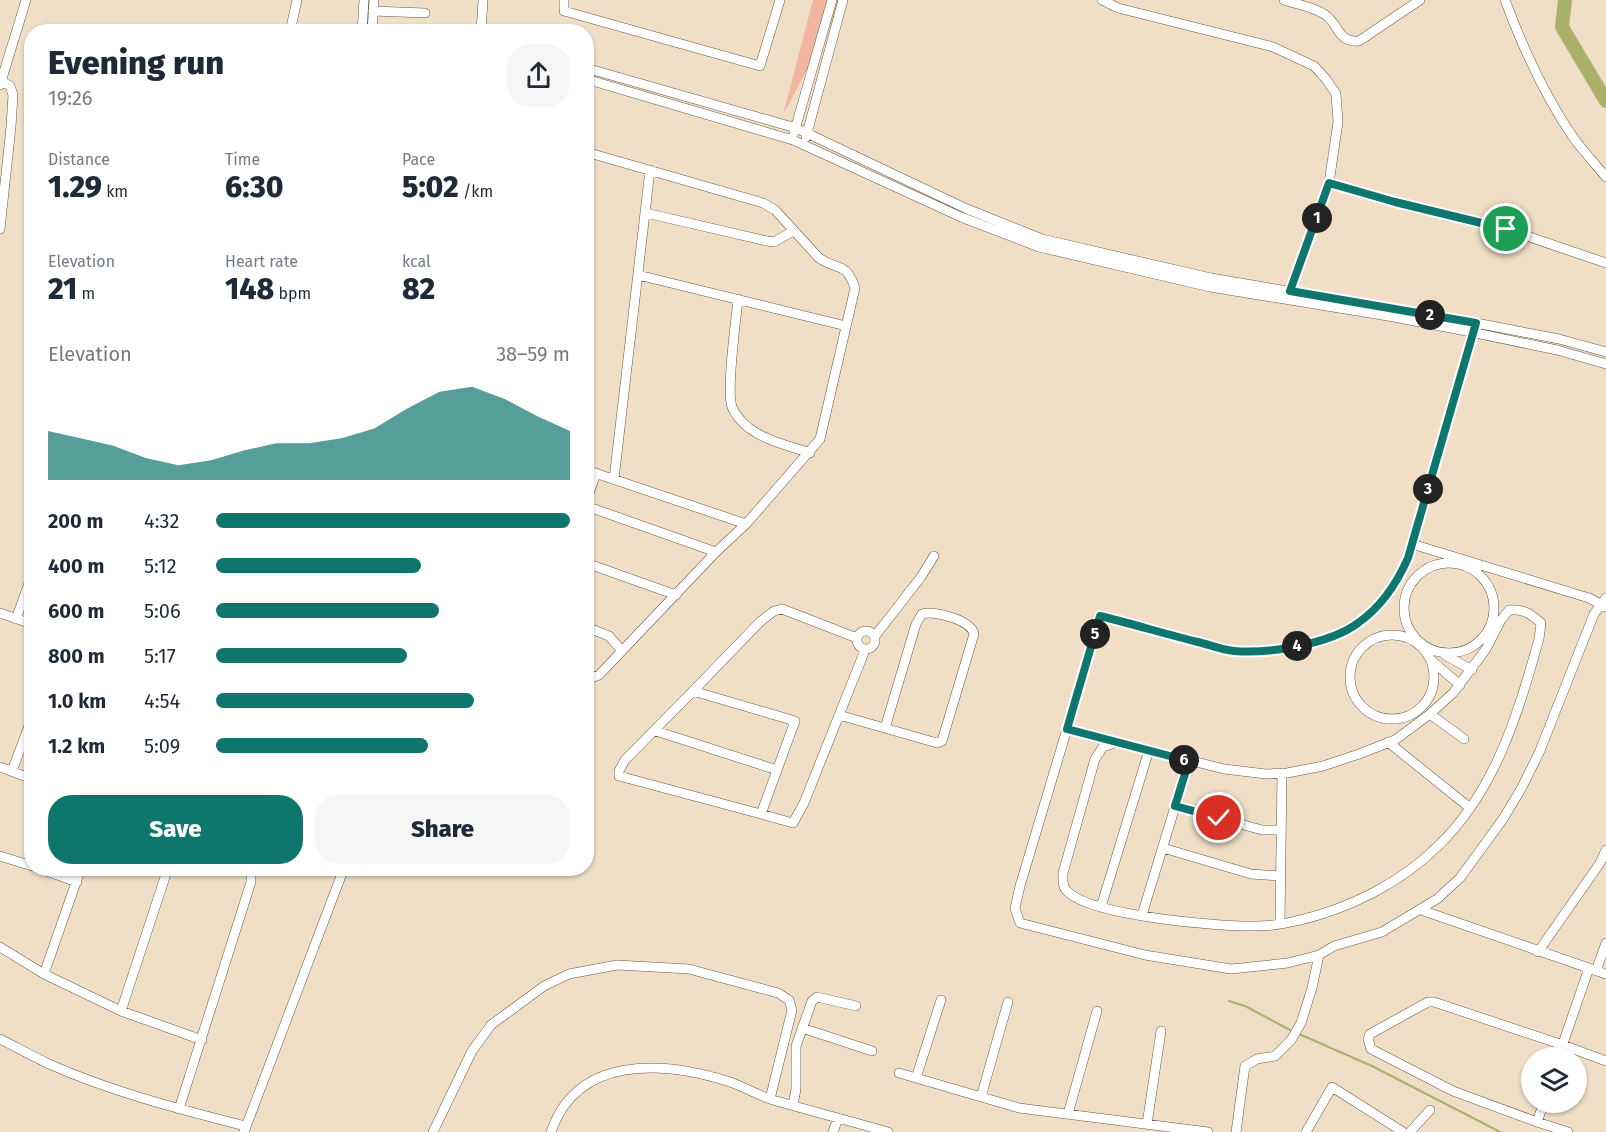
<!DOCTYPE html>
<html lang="en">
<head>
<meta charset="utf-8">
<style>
  :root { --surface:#fff; --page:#f6f6f7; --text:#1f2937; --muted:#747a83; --accent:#0f766e }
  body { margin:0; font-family:"Fira Sans",sans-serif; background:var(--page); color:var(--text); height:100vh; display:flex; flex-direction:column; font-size:22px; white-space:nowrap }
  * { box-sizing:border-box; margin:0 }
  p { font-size:20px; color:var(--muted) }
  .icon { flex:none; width:33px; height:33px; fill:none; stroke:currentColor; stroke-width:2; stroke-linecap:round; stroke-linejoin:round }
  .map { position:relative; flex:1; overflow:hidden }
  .drawer { position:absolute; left:24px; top:24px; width:570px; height:852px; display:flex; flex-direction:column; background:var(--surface); border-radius:24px; box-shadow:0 2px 4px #0004 }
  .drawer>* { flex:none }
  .tools { position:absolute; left:1521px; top:1047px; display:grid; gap:12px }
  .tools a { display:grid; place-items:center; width:66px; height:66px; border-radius:50%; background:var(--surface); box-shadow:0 2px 4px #0004; font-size:30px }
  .pin { position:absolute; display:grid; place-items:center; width:51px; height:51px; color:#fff; margin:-26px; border:3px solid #fff; border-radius:50%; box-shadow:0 2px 6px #0007 }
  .km { position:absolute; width:30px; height:30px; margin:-15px; border-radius:50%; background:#222; color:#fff; font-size:16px; line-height:30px; text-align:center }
  .round { display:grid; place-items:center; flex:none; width:63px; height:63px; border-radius:24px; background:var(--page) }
  .overview { display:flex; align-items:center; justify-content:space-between; height:102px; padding:0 24px }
  h1 { font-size:33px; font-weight:800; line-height:45px }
  .metrics { display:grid; grid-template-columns:repeat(3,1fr); gap:9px; height:102px; padding:6px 24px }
  .metrics div { display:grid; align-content:center }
  .metrics b { font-size:30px; font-weight:800 }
  .metrics small { font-size:16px; font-weight:400 }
  .metrics p { font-size:16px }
  .chart { height:168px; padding:12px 24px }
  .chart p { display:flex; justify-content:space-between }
  .chart svg { width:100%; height:108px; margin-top:6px; fill:var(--accent); opacity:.7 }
  .button { display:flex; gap:12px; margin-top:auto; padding:12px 24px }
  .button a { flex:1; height:69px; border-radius:24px; background:var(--accent); color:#fff; font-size:24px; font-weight:800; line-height:69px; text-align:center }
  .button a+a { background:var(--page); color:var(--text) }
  ul { padding:0 24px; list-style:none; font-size:20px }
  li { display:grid; grid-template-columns:96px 72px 1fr; align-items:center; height:45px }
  li i { height:15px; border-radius:8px; background:var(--accent) }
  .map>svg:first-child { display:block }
  .green { fill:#f0b6a0 }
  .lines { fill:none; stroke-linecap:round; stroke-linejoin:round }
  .stream { stroke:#aab16b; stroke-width:2 }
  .river { stroke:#aab16b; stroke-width:14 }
  .minor-casing { stroke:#675843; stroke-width:10 }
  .minor { stroke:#fff; stroke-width:9 }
  .route-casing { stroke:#fff; stroke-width:12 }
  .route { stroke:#0f766e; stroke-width:8 }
</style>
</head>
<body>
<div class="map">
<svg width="1606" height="1132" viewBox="0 0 1606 1132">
  <rect width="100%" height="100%" fill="#f0dfc6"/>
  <path class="green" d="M 813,0 L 844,0 L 783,115 Z"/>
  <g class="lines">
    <path class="stream" d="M 1229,1001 L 1245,1006 L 1294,1032
      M 1299,1034 L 1372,1066 L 1500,1132"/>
    <path class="river" d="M 1565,0 L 1562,27 L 1606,101"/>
    <defs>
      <path id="minor" d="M 564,0 L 564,11 L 760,66 L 780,0
        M 1102,0 L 1118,8 L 1273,47 L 1314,66 L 1326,79 L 1336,94 L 1338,122 L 1329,183 L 1288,295
        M 1284,0 C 1296,4 1313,7 1324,14 C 1339,23 1337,43 1359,41 L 1420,0
        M 1505,0 C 1523,48 1544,95 1573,137 C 1583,151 1595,164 1606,177
        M 373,11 L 425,13
        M 290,32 L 297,0
        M 362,32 L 364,0
        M 372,32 L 374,0
        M 481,32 L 483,0
        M 586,68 L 796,128 L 967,209 L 1042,239 L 1211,278 L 1476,323 L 1559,339 L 1606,352
        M 586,79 L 793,140 L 961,217 L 1039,247 L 1210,287 L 1394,317 L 1466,331 L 1557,350 L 1606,364
        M 0,85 L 26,0
        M 794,133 L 832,0
        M 806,137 L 843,0
        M 586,152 L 763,203 L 775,210 L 819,258 C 838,271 846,261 855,288 L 820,439 L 746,524
        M 1329,183 L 1395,202 L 1506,229 L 1606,263
        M 646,213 L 767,241 L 774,242 L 793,231
        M 0,229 L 11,127 L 13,95 L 10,86 L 1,81
        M 638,275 L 846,326
        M 738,299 C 736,321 726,390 732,407 C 735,415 743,423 749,428 C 766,441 790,446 810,453
        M 586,470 L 746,524 L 716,552 L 599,675 L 586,680
        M 614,479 L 650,170
        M 586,502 L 596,473
        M 586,506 L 716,552
        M 1412,544 L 1589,598 L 1606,607
        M1404 608a45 45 0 1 1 90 0a45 45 0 1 1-90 0Z
        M 586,563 L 676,595
        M 1509,610 C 1523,609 1530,613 1541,623 L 1539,639 C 1518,713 1496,790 1439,845 C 1401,883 1349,909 1296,921 C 1284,924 1269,926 1256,926 C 1219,927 1096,916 1069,893 C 1062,888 1063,881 1063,873 L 1095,759 L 1103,747 L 1117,742 L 1224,769 L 1266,774 L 1287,773 L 1323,766 L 1359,754 L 1395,740 L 1430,714 L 1453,693 L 1486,649 L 1501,620 Z
        M 0,613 L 32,624
        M 16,619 L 32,575
        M 586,627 L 609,636 L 622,651
        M857 640a9 9 0 1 1 18 0a9 9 0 1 1-18 0Z
        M1350 677a42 42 0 1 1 84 0a42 42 0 1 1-84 0Z
        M 875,636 L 921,577 L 934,556
        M 1445,655 L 1472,670
        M 1431,660 L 1460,685
        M 693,691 L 795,721 L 761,814 L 619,776 L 619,771 L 625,760 Z
        M 693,691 L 761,621 L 774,611 L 782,609 L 857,638
        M 1430,714 L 1464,739
        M 839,715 L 937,743 L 942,741 L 974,634 C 971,620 934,610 922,614 L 916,624 L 885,728
        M 1067,729 L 1020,886 L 1015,908 L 1020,923 L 1145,955 L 1231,969 L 1288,963 L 1319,955 L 1334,946 L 1382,932 L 1437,899 L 1460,878 L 1503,819 L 1521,789 L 1539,753 L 1594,614 L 1606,598
        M 656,731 L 777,770
        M 1116,741 L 1067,729 L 1100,616 C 1133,624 1165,634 1198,642 C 1210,645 1222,650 1234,651 C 1269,654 1329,644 1358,623 C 1381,607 1397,583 1408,558 L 1475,328
        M 1388,742 L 1470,808
        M 0,767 L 32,779
        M 12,771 L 32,718
        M 1175,806 L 1262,830 L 1281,830
        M 761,814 L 793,823 L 804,803 L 865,650
        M 1163,848 L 1251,874 L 1280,876
        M 0,856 L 32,866
        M 38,868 L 77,882
        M 1101,907 L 1149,750
        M 1421,910 L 1606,974
        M 1142,915 L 1189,761
        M 1280,923 L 1282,773
        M 0,947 L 44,974 L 121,1011 L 202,1040
        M 1538,952 L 1600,863 L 1606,850
        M 1596,971 L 1606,943
        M 44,974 L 81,868
        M 121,1011 L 168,868
        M 802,1028 L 872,1051
        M 0,1039 C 16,1047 32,1056 49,1064 C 112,1092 179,1109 245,1126
        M 1558,1058 L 1589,968
        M 899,1073 L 1019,1108 L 1208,1132
        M 916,1078 L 941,1000
        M 981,1097 L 1008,1002
        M 1544,1102 L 1537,1122 L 1568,1132
        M 793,1105 L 796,1089 L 796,1046 L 812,1001 L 817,997 L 856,1006
        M 179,1109 L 251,882 L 251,871 L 248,868
        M 1068,1114 L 1097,1011
        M 1537,1122 L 1453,1091 L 1371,1049 L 1368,1039 L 1370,1034 L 1428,1002 L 1434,1002 L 1563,1045 L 1606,1061
        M 1147,1124 L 1161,1031
        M 244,1132 L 344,868
        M 433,1132 L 472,1051 L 491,1025 L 544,986 L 569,974 L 617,965 L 689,969 L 778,993 L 789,1000 L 792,1010 L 770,1099
        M 551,1132 C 577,1055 663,1061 727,1081 C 743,1086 757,1095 773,1100 C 811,1111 850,1121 888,1132
        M 833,1132 L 838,1118
        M 1236,1132 L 1245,1066 L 1257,1059 L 1275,1056 L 1291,1040 L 1301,1023 L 1312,988 L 1319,955
        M 1306,1132 L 1332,1087 L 1403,1132
        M 1410,1132 L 1430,1110"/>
    </defs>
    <use href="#minor" class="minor-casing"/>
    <use href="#minor" class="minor"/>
  </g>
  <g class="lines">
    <defs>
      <path id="route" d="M 1219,818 L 1175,806 L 1189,761 L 1067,729 L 1100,616 C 1133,624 1165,634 1198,642 C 1210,645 1222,650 1234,651 C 1269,654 1330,644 1358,623 C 1381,607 1397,583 1408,558 L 1476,323 L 1290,291 L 1329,183 L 1395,202 L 1506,229"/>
    </defs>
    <use href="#route" class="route-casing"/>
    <use href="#route" class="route"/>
  </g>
</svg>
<div class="tools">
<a><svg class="icon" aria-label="layers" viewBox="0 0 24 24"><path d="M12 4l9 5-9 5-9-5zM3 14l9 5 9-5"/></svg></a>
</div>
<div class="pin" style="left:1506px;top:229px;background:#1e9e55"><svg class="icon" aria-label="arrive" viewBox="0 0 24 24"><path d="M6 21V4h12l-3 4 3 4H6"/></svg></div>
<div class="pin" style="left:1219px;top:818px;background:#d93025"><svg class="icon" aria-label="check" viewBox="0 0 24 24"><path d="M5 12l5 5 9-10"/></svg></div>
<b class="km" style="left:1317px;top:218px">1</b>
<b class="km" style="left:1430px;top:315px">2</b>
<b class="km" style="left:1428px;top:489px">3</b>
<b class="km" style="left:1297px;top:646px">4</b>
<b class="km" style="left:1095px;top:634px">5</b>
<b class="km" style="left:1184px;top:760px">6</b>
<section class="drawer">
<div class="overview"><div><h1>Evening run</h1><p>19:26</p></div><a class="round"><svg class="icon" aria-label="share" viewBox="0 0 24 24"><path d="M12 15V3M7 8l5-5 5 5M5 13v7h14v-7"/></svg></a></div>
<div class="metrics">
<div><p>Distance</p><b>1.29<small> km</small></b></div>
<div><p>Time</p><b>6:30</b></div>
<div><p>Pace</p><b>5:02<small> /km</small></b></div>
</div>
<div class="metrics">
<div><p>Elevation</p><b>21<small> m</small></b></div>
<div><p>Heart rate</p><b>148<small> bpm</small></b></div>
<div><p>kcal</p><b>82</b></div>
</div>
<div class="chart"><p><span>Elevation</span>38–59 m</p>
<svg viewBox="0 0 160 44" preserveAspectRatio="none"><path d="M0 44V24L10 27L20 30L30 35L40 38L50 36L60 32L70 29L80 29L90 27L100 23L110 15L120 8L130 6L140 11L150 18L160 24V44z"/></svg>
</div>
<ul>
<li><b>200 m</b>4:32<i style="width:100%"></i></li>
<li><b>400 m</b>5:12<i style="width:58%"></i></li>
<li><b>600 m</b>5:06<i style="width:63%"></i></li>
<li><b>800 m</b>5:17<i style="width:54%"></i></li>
<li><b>1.0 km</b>4:54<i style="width:73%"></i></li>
<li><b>1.2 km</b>5:09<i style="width:60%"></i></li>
</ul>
<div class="button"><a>Save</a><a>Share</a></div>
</section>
</div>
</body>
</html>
